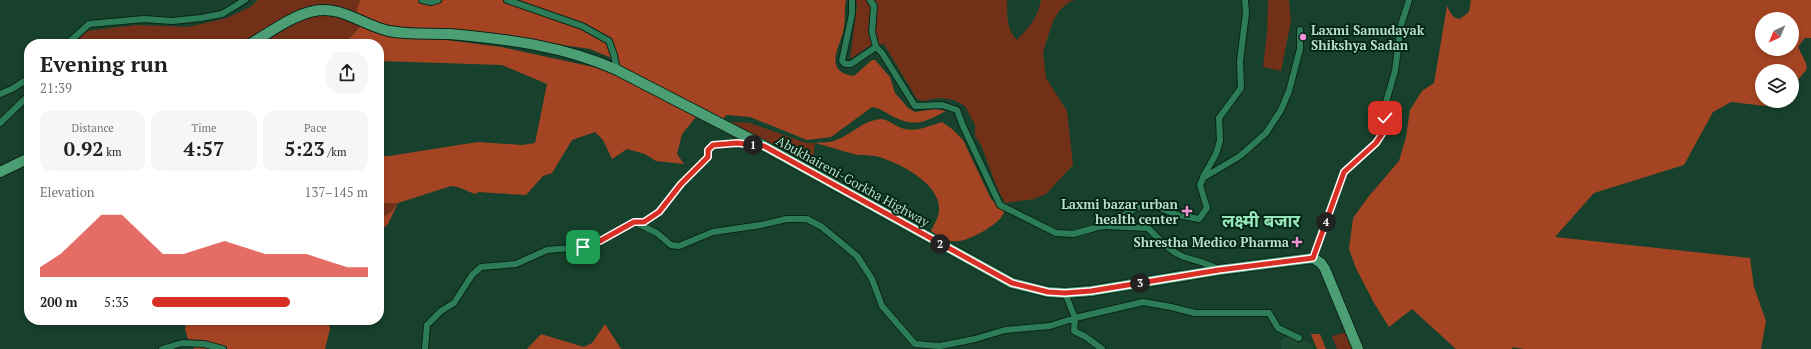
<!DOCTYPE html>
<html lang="en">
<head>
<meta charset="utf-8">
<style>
  :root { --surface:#fff; --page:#f6f6f6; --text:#202124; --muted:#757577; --accent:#d93025 }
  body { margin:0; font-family:"PT Serif","Noto Sans Devanagari",serif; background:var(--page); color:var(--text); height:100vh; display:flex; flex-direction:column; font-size:15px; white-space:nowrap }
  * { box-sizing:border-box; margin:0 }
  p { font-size:13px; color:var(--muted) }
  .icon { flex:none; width:22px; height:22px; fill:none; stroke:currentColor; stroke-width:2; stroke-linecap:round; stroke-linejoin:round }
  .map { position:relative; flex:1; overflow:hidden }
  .sheet { position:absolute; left:24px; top:39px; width:360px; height:286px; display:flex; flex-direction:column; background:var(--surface); border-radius:16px; box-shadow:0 2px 6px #0003 }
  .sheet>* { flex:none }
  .needle { width:26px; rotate:224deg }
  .controls { position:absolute; left:1755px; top:12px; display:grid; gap:8px }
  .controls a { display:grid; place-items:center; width:44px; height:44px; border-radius:50%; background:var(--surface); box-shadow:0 2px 6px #0003; font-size:20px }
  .pin { position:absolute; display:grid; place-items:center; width:34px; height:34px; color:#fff; margin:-17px; border-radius:8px; box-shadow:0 2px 6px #0006 }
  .km { position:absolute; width:20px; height:20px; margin:-10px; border-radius:50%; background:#222; color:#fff; font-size:11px; line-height:20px; text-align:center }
  .round { display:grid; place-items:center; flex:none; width:42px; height:42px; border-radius:16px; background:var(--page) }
  .headline { display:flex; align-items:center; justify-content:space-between; height:68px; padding:0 16px }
  h1 { font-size:22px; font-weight:700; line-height:30px }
  .metrics { display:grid; grid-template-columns:repeat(3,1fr); gap:6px; height:68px; padding:4px 16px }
  .metrics div { display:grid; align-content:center; border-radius:10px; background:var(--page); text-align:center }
  .metrics b { font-size:20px; font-weight:700 }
  .metrics small { font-size:11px; font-weight:400 }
  .metrics p { font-size:11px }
  .chart { height:112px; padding:8px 16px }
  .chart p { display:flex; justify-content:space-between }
  .chart svg { width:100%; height:72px; margin-top:4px; fill:var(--accent); opacity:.7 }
  ul { padding:0 16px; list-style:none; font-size:13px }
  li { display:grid; grid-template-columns:64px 48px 1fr; align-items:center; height:30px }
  li i { height:10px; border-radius:5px; background:var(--accent) }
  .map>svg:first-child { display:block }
  .built { fill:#1c4c34 }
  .green { fill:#733019 }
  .forest { fill:#a54422; fill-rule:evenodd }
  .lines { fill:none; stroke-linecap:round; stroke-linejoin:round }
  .minor-casing { stroke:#0b2518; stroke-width:8 }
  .primary-casing { stroke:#0b2518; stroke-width:12 }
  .minor { stroke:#2c7d57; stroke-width:6 }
  .primary { stroke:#4c9f75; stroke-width:10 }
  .route-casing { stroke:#fff; stroke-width:8 }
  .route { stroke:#d93025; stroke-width:5 }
  .poi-dot { fill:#f391d6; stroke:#042616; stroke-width:1.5 }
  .labels { text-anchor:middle; stroke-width:4; stroke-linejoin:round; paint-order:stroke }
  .poi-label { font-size:13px; font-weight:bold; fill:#b9dfc8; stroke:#042616; text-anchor:end }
  .street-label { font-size:13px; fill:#b9dfc8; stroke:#042616 }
  .district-label { font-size:17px; font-weight:bold; fill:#95e5b9; stroke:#042616 }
</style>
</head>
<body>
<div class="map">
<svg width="1811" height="349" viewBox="0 0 1811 349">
  <rect width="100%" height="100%" fill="#17412c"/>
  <path class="built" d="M 1287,336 L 1310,343 L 1313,349 L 1281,349 L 1281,341 Z"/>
  <path class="green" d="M 258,0 L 360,0 L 356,13 L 362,25 L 344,44 L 73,44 L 87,31 L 136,25 L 188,27 L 227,18 L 250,7 Z
    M 856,0 L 1007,0 C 1007,14 1006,30 1017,40 C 1029,27 1038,18 1041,0 L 1075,0 L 1069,2 L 1060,10 L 1053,21 L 1043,52 L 1046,78 L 1067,111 L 1073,165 L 1046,194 L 1034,199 L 1005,203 L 998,190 L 981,145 L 975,136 L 975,125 L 965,106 L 954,100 L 939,98 L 923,101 L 917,99 L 884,44 L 871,45 L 850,59 L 857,6 Z
    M 1268,0 L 1289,0 L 1291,21 L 1281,71 L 1263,67 L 1267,33 Z
    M 730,122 L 750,123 L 806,143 L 815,143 L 812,169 L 729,126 Z
    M 379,203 L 398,203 L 391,212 L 379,219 Z
    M 1347,332 L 1354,349 L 1337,349 L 1332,336 Z"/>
  <path class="forest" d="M 360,0 L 846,0 C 844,10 846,21 843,32 C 838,50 824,72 854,76 L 872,60 L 875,60 L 890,77 L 895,93 L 908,108 L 915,112 L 935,109 L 946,111 C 924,122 916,128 892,116 C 885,112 880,108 872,107 L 831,137 L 807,140 L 750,117 L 726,115 L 722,121 L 632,75 L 609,57 L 590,49 L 549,43 L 525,38 L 432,30 L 380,28 L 356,13 Z
    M 1471,0 L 1811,0 L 1811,38 L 1805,38 L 1798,47 L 1806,63 L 1807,69 L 1792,87 L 1792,71 L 1762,71 L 1762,101 L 1778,101 L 1765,106 L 1731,102 L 1713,112 L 1684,165 L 1594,193 L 1555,237 L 1750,258 L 1754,287 L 1766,321 L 1761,349 L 1524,349 L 1513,347 L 1512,349 L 1456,349 L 1412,309 L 1389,327 L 1374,303 L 1356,268 L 1349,249 L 1353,218 L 1369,196 L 1399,161 L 1406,137 L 1410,110 L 1422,91 L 1434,83 L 1447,6 C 1450,12 1452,18 1460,19 L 1469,12 ZM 1762,19 L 1792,19 L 1792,49 L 1762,49 Z
    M 362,25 L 431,38 L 501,47 L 598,68 L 616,74 L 696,117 L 682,134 L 677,154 L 684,164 L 656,161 L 645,154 L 627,149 L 612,159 L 603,140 L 595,132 L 572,140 L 552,173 L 543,176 L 526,195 L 478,192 L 476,194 C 467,192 460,186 451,186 L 398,203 L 388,224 L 379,232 L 379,219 L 391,212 L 398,203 L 379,203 L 379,156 L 389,156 L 478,142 L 522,145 L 535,143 L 547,84 L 502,65 L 379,61 L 379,44 L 344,44 Z
    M 882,119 C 888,120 893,124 899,127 C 914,134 928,126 942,122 L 952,129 L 963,140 L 991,199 L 1004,211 C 1003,223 970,240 959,241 C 949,242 936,239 931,231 C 934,224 940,216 939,208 C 939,182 896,161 875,156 C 868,155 861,156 854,154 C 841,151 828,146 815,143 C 821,142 828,143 834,141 C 852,135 862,120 882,119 Z
    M 190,320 L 329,320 L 330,329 L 325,349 L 194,349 L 192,343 L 188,339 L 185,329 L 186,325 Z
    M 605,324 L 621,349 L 527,349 L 541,334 L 584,347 L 592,343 Z
    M 1311,334 L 1320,334 L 1326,349 L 1317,349 Z"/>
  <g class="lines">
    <defs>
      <path id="minor" d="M 422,0 L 431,2 L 438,0
        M 507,0 L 582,26 L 609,41 L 614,55 L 617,70
        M 852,0 L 852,14 L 842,61 L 845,64 L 851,64 L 876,47 L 882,53 L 915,106 L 942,105 L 957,110 L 963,126 L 1000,205 L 1056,233 L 1073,234 L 1098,227 L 1105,226 L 1136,208 L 1146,204 L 1155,206 L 1178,215 L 1199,219 L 1207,208 L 1200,185 L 1203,178 L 1240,156 L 1266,133 L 1281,110 L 1289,91 L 1300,49 L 1300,30
        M 870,0 L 874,6 L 872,32 L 876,47
        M 67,44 L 89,24 L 144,19 L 172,21 L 201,18 L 222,14 L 245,0
        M 0,94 L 12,89 L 29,78
        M 0,123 L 29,95
        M 1203,177 L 1216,154 L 1220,141 L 1219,118 L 1241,88 L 1240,61 L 1246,13 L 1245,0
        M 634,222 L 657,233 L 671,245 L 679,246 L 713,232 L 761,225 L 786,219 L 807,219 L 822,227 L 857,256 L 872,279 L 882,306 L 915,344 L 940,346 L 975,339 L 1005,330 L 1050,326 L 1075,318 L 1074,331 L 1086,337 L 1102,349
        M 1106,226 L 1148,228 C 1159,239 1169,251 1184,257 C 1196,261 1208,263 1219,270
        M 1313,258 L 1344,172 L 1376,143 L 1382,134 L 1386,102 L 1395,71 L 1401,25 L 1409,0
        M 1065,293 L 1075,318 L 1143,302 L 1171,307 L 1195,313 L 1269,313 L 1278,328 L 1299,338
        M 162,349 L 182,343 L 204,344 L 223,349
        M 425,349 L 427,325 L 441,311 L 454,303 L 472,275 L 481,267 L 516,264 L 547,250 L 583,247 L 600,241 L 634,222 L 645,222 L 659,212 L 681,184 L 708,157 L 708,150 L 713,145 L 737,143 L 759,145"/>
      <path id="primary" d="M 250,44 C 269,33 293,15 314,11 C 341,5 364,26 389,31 C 409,35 429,33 449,34 C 506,39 565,46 617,70 L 764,146 L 1012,283 L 1048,292 L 1065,293 L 1091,291 L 1219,270 L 1313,258 L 1321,263 L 1325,269 L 1358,349
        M 0,172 L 29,158"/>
    </defs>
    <use href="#minor" class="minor-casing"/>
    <use href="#primary" class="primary-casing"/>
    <use href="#minor" class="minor"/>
    <use href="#primary" class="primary"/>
  </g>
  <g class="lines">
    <defs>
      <path id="route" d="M 583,247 L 600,241 L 634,222 L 644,222 L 659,212 L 681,184 L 708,157 L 708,150 L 713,145 L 737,143 L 764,146 L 1012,283 L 1048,292 L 1065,293 L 1091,291 L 1219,270 L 1313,258 L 1344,172 L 1376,143 L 1382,134 L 1385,118"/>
    </defs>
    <use href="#route" class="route-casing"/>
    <use href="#route" class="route"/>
  </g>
  <g class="poi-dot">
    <circle cx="1303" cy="37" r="4"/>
    <path d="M1185 205h4v4h4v4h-4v4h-4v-4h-4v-4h4z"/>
    <path d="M1295 236h4v4h4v4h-4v4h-4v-4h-4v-4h4z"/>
  </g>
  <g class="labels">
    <g class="poi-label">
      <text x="1311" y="35" text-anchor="start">Laxmi Samudayak<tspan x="1311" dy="15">Shikshya Sadan</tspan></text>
      <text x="1178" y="209">Laxmi bazar urban<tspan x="1178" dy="15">health center</tspan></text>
      <text x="1289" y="247">Shrestha Medico Pharma</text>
    </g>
    <g class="street-label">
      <text transform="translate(853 181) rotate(29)" y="5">Abukhaireni-Gorkha Highway</text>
    </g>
    <g class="district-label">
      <text x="1261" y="227">लक्ष्मी बजार</text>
    </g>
  </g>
</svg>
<div class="controls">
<a><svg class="needle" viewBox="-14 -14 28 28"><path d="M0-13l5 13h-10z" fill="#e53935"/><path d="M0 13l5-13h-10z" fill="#757577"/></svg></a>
<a><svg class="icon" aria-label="layers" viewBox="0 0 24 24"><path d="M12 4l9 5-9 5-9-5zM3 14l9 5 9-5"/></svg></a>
</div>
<div class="pin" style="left:583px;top:247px;background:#1e9e55"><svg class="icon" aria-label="arrive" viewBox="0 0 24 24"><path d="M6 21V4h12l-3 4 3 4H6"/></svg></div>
<div class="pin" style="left:1385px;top:118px;background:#d93025"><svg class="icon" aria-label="check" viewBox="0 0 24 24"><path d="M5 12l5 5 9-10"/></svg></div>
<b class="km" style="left:753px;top:145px">1</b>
<b class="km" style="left:940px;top:244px">2</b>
<b class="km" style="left:1140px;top:283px">3</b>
<b class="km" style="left:1326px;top:222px">4</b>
<section class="sheet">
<div class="headline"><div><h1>Evening run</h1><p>21:39</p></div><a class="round"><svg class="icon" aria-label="share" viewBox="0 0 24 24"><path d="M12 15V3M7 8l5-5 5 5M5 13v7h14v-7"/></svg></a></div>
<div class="metrics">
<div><p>Distance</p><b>0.92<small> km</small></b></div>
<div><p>Time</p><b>4:57</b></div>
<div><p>Pace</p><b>5:23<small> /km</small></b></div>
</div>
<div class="chart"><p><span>Elevation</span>137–145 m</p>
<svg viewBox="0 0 160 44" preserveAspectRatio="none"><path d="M0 44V38L10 30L20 18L30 6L40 6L50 18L60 30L70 30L80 26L90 22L100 26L110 30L120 30L130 30L140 34L150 38L160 38V44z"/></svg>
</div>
<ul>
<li><b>200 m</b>5:35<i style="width:64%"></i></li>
</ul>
</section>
</div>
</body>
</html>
